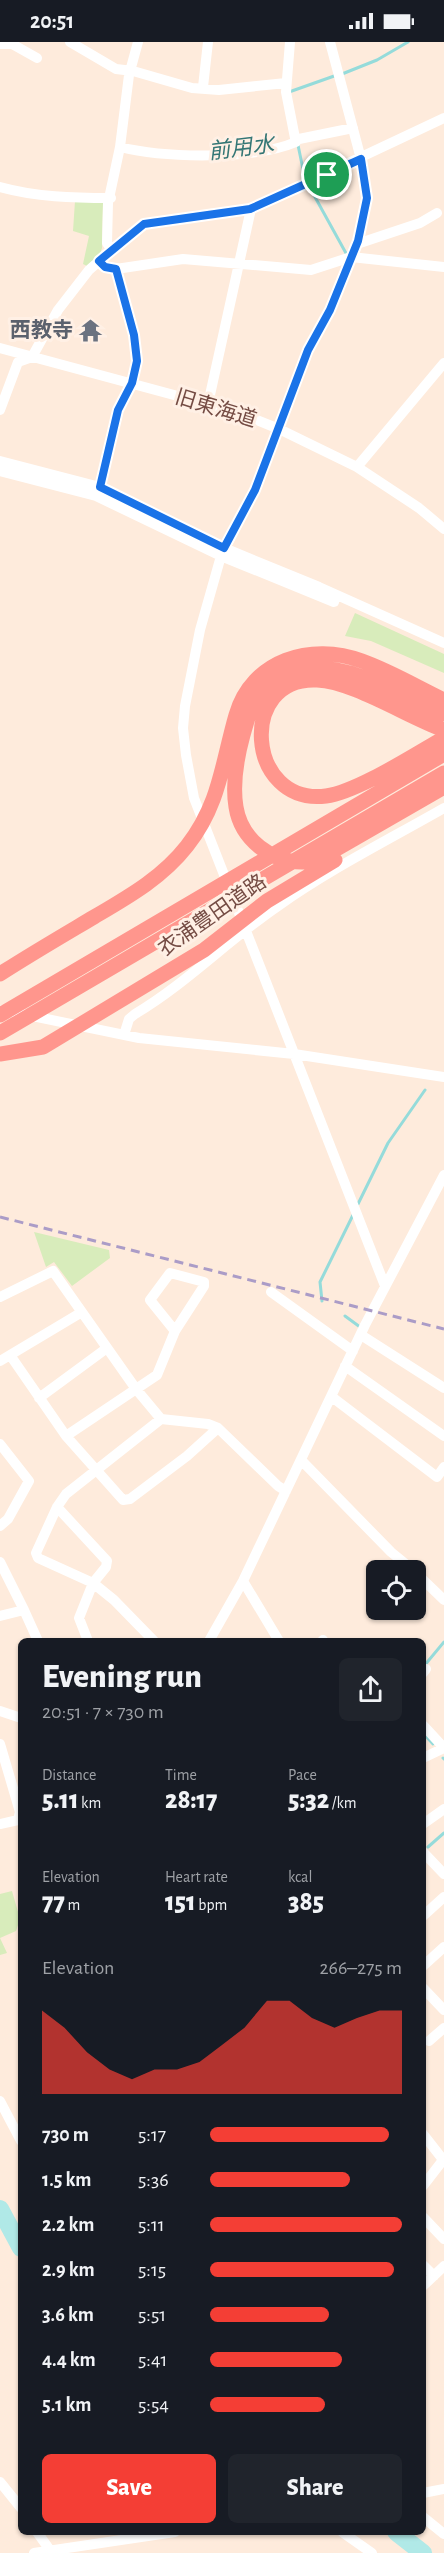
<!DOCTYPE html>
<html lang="en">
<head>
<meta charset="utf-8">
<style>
  :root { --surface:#171b24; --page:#20242c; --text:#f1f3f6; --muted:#9ea1a6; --accent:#f43e35 }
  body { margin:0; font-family:"Alegreya Sans","Noto Sans JP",sans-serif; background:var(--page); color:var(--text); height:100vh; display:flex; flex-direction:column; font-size:22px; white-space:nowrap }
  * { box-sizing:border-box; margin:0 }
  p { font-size:20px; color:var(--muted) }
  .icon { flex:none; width:33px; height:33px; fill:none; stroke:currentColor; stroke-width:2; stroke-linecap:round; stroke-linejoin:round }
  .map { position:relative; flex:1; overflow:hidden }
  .drawer { position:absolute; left:18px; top:1596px; width:408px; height:897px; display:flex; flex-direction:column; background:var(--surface); border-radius:9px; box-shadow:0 2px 4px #0004 }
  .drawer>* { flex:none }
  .buttons { position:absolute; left:366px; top:1518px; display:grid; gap:12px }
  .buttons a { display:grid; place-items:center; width:60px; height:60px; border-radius:9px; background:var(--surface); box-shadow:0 2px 4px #0004; font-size:30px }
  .pin { position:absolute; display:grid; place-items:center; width:51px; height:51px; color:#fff; margin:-26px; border:3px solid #fff; border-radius:50%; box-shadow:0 2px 6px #0007 }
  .round { display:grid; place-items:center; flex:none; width:63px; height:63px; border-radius:9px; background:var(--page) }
  .summary { display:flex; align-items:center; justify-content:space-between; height:102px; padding:0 24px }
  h1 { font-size:33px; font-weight:800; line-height:45px }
  .metrics { display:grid; grid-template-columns:repeat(3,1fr); gap:9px; height:102px; padding:6px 24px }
  .metrics div { display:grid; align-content:center }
  .metrics b { font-size:26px; font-weight:800 }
  .metrics small { font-size:16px; font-weight:400 }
  .metrics p { font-size:16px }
  .chart { height:168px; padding:12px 24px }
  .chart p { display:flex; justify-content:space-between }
  .chart svg { width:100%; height:108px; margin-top:6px; fill:var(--accent); opacity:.7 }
  .action { display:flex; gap:12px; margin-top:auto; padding:12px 24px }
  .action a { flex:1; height:69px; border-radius:9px; background:var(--accent); color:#fff; font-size:24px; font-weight:800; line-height:69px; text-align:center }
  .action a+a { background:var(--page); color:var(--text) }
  ul { padding:0 24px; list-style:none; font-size:20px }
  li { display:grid; grid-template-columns:96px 72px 1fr; align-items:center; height:45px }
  li i { height:15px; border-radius:8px; background:var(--accent) }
  .status { display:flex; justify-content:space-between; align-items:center; height:42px; padding:0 30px; background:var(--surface); direction:ltr }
  .status svg { height:16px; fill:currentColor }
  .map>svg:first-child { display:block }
  .green { fill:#d8ecbb }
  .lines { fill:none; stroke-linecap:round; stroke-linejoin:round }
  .stream { stroke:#95dbda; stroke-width:3 }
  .river { stroke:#b0e9e7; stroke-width:18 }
  .minor { stroke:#fff; stroke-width:10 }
  .highway { stroke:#ff968d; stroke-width:15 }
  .rail { stroke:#ab9cc7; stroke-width:3; stroke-dasharray:9 6; stroke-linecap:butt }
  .route-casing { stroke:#fff; stroke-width:12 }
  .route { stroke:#1a73e8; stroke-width:8 }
  .labels { text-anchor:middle; stroke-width:6; stroke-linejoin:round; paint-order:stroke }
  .worship-label { font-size:21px; font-weight:bold; fill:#5b616d; stroke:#fff0e5; text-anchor:end }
  .street-label { font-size:21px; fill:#754c44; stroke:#fff0e5 }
  .water-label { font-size:22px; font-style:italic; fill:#347675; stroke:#fff0e5 }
</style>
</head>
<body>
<div class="status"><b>20:51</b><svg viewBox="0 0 49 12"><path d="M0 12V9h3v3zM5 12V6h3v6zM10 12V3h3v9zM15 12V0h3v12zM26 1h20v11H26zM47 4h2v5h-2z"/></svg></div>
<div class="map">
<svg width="444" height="2511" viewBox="0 0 444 2511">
  <rect width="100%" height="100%" fill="#feebdc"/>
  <path class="green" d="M 99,158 L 103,161 L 102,206 L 100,212 L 87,224 L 83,222 L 89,194 L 73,189 L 75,159 Z
    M 355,571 L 444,612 L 444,631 L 371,599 L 345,594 Z
    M 34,1190 L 109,1208 L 110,1216 L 72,1244 L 54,1220 L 46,1225 Z
    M 12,1849 L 20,1877 L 16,1889 L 0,1896 L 7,1911 L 0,1913 L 0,1852 Z"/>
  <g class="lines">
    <path class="stream" d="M 342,32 L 377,18 L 408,0
      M 289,50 L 337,33
      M 298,103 L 305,137
      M 310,146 L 347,213
      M 358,1162 L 388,1101 L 425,1048
      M 322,1259 L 320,1240 L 353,1173
      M 345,1274 L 360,1285
      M 424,1624 L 444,1600
      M 423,1691 L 433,1702
      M 443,1716 L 444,1717
      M 428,1805 L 444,1791"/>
    <path class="river" d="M 0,2167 L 21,2206
      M 396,2490 L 423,2511"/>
    <path class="minor" d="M 70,0 L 116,27 L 133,29 L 192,46 L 219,48 L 286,41
      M 290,0 L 286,50 L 295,96
      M 330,0 L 361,117 L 367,156 L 358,199 L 351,215 L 444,225
      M 0,2 L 12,2 L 37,16
      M 203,45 L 208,0
      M 299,97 L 353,86
      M 120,105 C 164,116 254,118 296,100
      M 0,145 C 36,155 73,156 111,156
      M 357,202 L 420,181 L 437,171
      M 112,208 L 144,182 L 251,167 L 444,76
      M 99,219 L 105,225 L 116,227 L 183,217 L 311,228 L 351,215 L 330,268 L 308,308 L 255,448 L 221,514 L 200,588 L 185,664 L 183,686 L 186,713 L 194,756 L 385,1244
      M 0,306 L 237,370 L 279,387 L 357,425 L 419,466 L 444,487
      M 208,362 L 251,167
      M 0,368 L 18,320 L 32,315 L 58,268 L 89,228 L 112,208 L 107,201 L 108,161 L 120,105 L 129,33 L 138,0
      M 0,419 L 100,445 L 224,506 L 319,545 L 444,601
      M 357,425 L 444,321
      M 0,429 L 96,454 L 221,514 L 334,560
      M 100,445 L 118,367 L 132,341 L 137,319 L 134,293 L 116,227
      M 3,968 L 139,996 L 294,1012 L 444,1035
      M 124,993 L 129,977 L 135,972 C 187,941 228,898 278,864 C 330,827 388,798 444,766
      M 271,1250 L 353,1309
      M 0,1255 L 53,1229 L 136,1347 L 161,1377 L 208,1382 L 218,1386 L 278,1444 L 286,1449
      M 361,1293 L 444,1346
      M 10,1313 L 66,1394 L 123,1458 L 130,1457 L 187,1414 L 218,1386
      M 0,1319 L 82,1270
      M 345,1324 L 444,1394
      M 332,1355 L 437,1435 L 444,1425
      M 39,1356 L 107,1306
      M 66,1394 L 157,1333 L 175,1289 L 204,1244 L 204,1240 L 170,1231 L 150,1258 L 175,1289
      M 0,1402 L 29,1439 L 8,1477 L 0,1484
      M 302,1419 L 391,1510 L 413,1528
      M 57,1465 L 107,1519 L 106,1525 L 93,1541 L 79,1576 L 88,1599
      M 0,1520 L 24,1568 L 0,1574
      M 416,1531 L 444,1558
      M 243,1539 L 279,1599
      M 24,1568 L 38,1599
      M 154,1599 L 114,1558 L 93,1541 L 38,1516 L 36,1511 L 57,1465 L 66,1452 L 161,1377
      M 209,1599 L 243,1539 L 365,1283 L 444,1133
      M 322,1599 L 323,1598
      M 423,1631 L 426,1627
      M 0,1669 L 21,1676
      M 423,1683 L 444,1706
      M 0,1702 L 20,1770 L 18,1778 L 0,1782
      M 423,1716 L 444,1706
      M 423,1782 L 444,1767
      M 423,1810 L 444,1832
      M 423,1874 L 444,1855
      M 423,1924 L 444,1905
      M 423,1946 L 444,1968
      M 429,1999 L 444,1986
      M 0,2059 L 21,2099
      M 423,2092 L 444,2119
      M 423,2144 L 443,2118
      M 423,2175 L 444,2197
      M 423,2223 L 434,2234
      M 423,2244 L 444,2224
      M 0,2440 L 21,2466
      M 423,2451 L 444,2447
      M 423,2475 L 444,2492
      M 37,2490 L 52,2511
      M 342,2490 L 372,2511
      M 34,2511 L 175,2490"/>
    <path class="highway" d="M 444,672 C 403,656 362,626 316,626 C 296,626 273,634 260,651 C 251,662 247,679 243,693 C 237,715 232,741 236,765 C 241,797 271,821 304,820 C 315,819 324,813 333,809 L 444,745
      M 444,688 C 408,675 352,639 317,638 C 237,634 246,764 326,754 C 357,750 414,713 444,696
      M 0,932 C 31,912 62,894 94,875 C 128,855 162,836 187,804 C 220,762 222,721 236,673 C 252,618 311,600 362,619 C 390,629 417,645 444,658
      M 0,973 L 444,712
      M 0,991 L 444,731
      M 0,1012 L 43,1005 L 204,908 L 267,859 L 335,818"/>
    <path class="rail" d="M 0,1175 L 444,1287"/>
  </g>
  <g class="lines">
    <defs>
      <path id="route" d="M 361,117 L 367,156 L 358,199 L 330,268 L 308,308 L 255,448 L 224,506 L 100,445 L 118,368 L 132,341 L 137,319 L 134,293 L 116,227 L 105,225 L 99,219 L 144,182 L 250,167 Z"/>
    </defs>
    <use href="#route" class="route-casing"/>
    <use href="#route" class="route"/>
  </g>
  <defs>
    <symbol id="temple-bare" viewBox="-9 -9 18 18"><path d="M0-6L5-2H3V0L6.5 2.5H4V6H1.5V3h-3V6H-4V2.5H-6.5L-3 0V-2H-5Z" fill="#6b7280" stroke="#fff0e5" stroke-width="2.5" paint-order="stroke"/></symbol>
  </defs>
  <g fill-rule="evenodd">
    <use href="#temple-bare" x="74" y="272" width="33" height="33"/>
  </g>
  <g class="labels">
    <g class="worship-label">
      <text x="73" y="295">西教寺</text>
    </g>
    <g class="street-label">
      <text transform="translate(216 366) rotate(17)" y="7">旧東海道</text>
      <text transform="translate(212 873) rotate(-35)" y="7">衣浦豊田道路</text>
    </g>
    <g class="water-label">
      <text transform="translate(241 105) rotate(-7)" y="8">前用水</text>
    </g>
  </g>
</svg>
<div class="buttons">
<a><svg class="icon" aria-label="locate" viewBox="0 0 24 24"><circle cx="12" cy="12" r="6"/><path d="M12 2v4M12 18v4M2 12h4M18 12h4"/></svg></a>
</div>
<div class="pin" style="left:327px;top:133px;background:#1e9e55"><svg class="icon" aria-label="arrive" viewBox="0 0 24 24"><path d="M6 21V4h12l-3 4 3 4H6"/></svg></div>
<section class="drawer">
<div class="summary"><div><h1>Evening run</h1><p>20:51 · 7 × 730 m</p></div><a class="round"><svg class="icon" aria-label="share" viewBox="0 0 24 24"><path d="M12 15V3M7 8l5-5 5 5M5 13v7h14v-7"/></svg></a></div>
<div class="metrics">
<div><p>Distance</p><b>5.11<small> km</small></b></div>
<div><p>Time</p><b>28:17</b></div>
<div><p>Pace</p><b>5:32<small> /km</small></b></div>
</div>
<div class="metrics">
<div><p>Elevation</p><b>77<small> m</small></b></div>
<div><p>Heart rate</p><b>151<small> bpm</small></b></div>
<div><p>kcal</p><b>385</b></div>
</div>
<div class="chart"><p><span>Elevation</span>266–275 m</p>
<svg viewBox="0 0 160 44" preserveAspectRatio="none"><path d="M0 44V10L10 17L20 27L30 34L40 38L50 34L60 34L70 31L80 24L90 17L100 6L110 6L120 13L130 17L140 13L150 10L160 10V44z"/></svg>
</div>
<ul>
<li><b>730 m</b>5:17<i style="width:93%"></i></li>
<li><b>1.5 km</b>5:36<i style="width:73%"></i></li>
<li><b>2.2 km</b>5:11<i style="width:100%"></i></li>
<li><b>2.9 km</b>5:15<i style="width:96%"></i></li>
<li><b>3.6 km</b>5:51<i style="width:62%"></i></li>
<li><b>4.4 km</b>5:41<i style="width:69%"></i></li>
<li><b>5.1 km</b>5:54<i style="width:60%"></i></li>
</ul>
<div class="action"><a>Save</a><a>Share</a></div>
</section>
</div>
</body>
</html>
